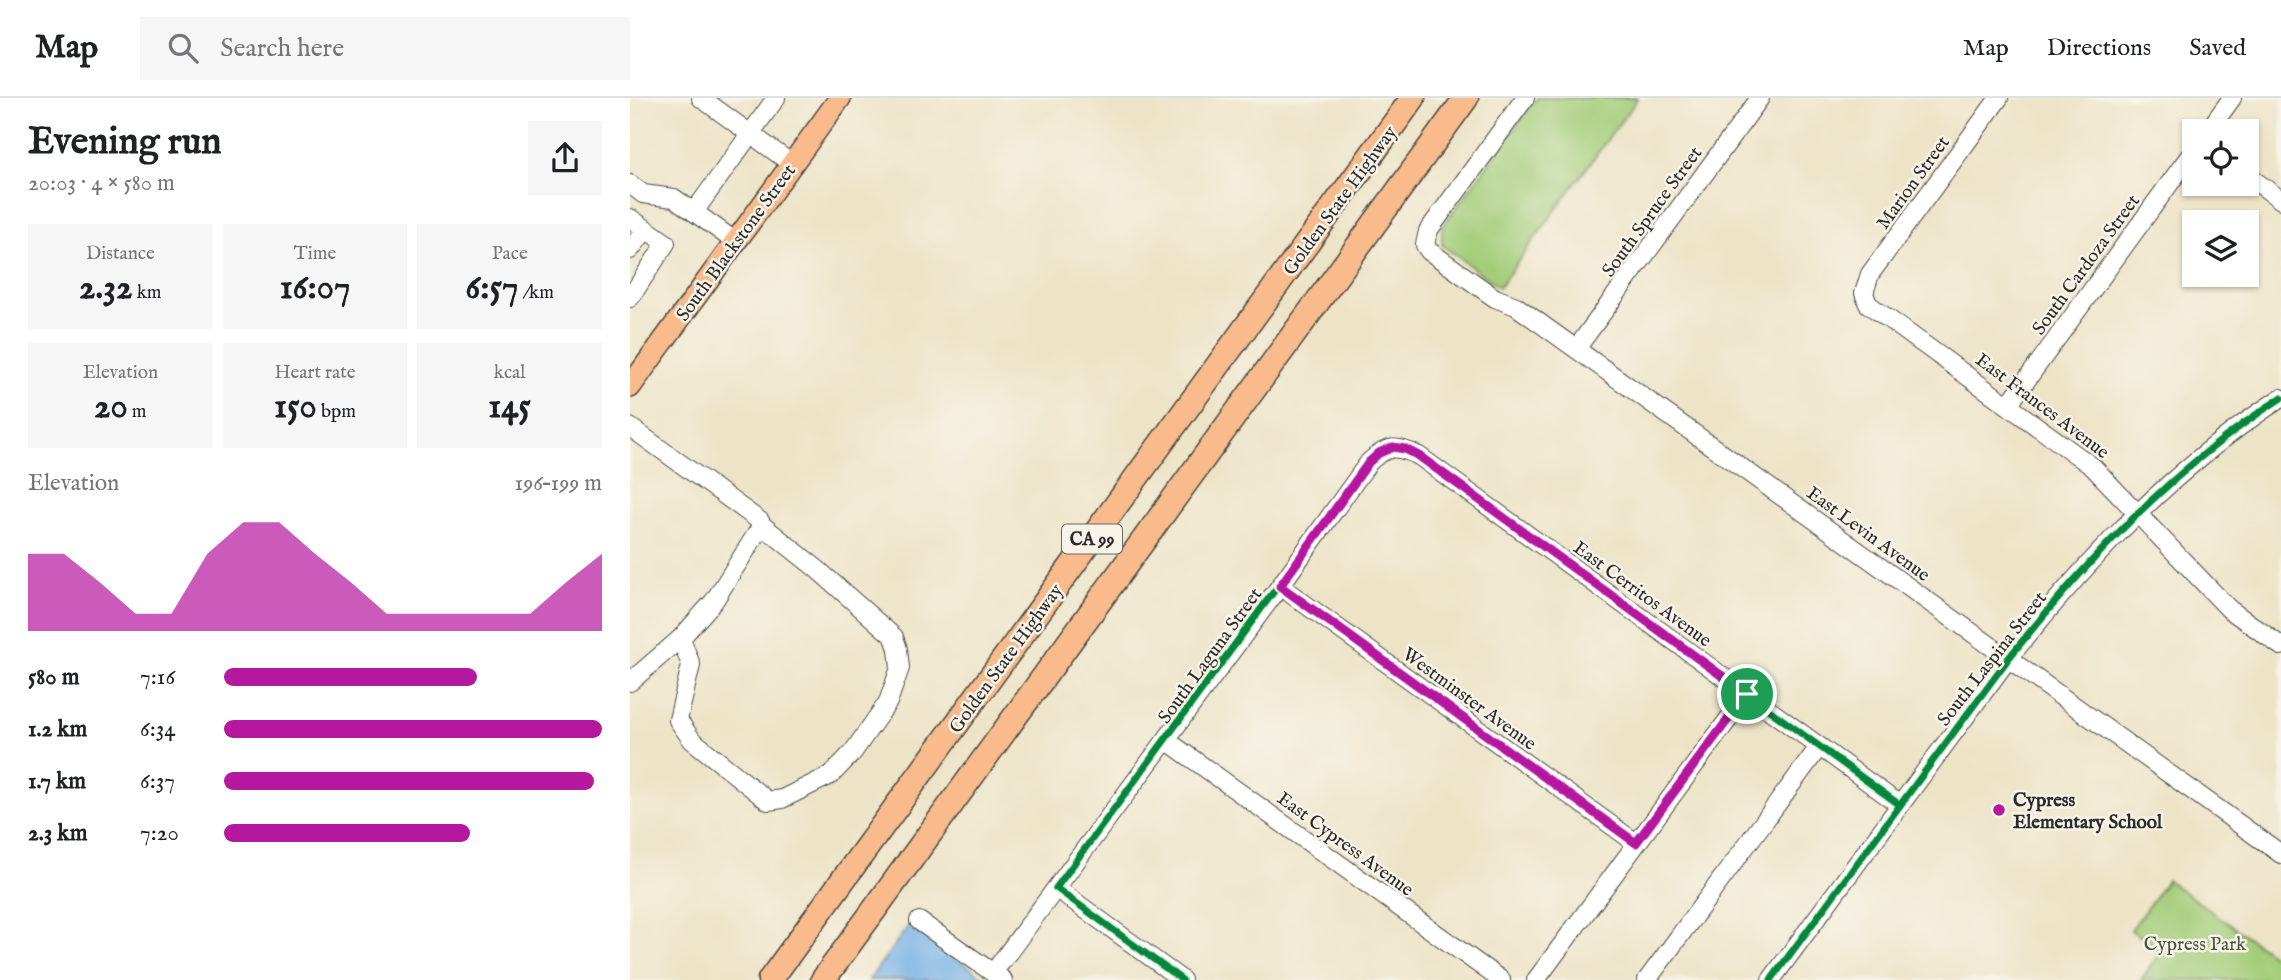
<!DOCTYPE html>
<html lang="en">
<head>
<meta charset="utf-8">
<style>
  :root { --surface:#fff; --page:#f6f6f6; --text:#202124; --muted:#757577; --line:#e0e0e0; --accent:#b5179e }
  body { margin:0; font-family:"IM FELL English",serif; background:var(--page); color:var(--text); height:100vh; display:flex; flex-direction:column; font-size:26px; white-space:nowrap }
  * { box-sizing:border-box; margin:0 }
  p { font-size:23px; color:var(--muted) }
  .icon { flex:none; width:38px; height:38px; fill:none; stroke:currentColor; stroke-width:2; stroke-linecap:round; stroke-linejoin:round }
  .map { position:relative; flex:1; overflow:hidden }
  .panel { display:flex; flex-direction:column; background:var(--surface); width:630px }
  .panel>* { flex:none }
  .tools { position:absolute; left:1552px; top:21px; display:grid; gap:14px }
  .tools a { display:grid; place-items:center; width:77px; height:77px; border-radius:0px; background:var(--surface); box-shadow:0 2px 5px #0004; font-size:35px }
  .pin { position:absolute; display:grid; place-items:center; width:60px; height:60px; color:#fff; margin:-30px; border:4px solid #fff; border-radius:50%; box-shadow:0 2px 7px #0007 }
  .round { display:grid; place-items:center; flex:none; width:74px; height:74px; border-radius:0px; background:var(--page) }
  .summary { display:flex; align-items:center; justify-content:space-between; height:119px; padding:0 28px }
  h1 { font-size:38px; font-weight:800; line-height:52px }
  .stats { display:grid; grid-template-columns:repeat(3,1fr); gap:10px; height:119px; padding:7px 28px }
  .stats div { display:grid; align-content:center; border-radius:0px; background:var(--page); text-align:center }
  .stats b { font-size:35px; font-weight:800 }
  .stats small { font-size:19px; font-weight:400 }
  .stats p { font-size:19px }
  .chart { height:196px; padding:14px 28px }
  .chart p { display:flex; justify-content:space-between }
  .chart svg { width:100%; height:126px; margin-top:7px; fill:var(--accent); opacity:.7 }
  ul { padding:0 28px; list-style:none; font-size:23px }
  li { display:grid; grid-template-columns:112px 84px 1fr; align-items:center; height:52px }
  li i { height:18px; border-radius:9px; background:var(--accent) }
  header { display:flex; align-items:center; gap:42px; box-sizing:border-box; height:98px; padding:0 35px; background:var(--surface); border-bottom:2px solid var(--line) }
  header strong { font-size:33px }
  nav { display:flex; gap:38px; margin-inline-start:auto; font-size:24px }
  .search { width:490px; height:63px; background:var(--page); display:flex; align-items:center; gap:18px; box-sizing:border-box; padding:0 24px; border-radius:0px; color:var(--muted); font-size:26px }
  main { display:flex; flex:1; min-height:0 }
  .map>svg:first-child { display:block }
  .green { fill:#a3cd79; stroke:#677c52; stroke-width:2 }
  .water { fill:#74b0e6; stroke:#506e88; stroke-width:2 }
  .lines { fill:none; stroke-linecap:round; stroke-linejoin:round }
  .minor-casing { stroke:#484742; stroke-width:20 }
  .major-casing { stroke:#484742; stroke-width:24 }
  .highway-casing { stroke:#484742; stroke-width:27 }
  .minor { stroke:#fff; stroke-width:18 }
  .major { stroke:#fabb8c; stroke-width:21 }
  .highway { stroke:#fabb8c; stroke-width:24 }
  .cycleway-casing { stroke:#f7f3e8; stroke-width:11 }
  .cycleway { stroke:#00873e; stroke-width:7 }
  .route-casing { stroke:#fff; stroke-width:14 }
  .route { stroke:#b5179e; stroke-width:9 }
  .poi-dot { fill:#b5179e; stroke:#f7f3e8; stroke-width:2.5 }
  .labels { text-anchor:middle; stroke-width:5; stroke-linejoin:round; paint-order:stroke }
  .shield { fill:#f7f3e8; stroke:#686764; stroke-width:2 }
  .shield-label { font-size:18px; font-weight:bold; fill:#2b2b2b }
  .street-label { font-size:19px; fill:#2b2b2b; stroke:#f7f3e8 }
  .poi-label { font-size:19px; font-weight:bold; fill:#2b2b2b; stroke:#f7f3e8; text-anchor:start }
  .park-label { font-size:19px; fill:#49543e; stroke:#f7f3e8 }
</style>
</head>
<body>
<header>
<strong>Map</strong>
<div class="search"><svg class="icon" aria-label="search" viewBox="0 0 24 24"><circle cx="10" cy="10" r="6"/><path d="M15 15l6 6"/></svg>Search here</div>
<nav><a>Map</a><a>Directions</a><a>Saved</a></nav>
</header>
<main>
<section class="panel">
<div class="summary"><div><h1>Evening run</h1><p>20:03 · 4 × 580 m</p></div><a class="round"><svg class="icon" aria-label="share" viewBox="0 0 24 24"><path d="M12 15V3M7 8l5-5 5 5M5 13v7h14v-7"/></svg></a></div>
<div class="stats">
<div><p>Distance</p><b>2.32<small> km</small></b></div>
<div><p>Time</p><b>16:07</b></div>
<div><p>Pace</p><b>6:57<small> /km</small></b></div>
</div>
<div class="stats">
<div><p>Elevation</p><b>20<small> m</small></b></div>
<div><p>Heart rate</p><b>150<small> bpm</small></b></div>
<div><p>kcal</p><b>145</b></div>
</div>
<div class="chart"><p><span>Elevation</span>196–199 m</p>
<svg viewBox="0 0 160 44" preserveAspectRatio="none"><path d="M0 44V17L10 17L20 27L30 38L40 38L50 17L60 6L70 6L80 17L90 27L100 38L110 38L120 38L130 38L140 38L150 27L160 17V44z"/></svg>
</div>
<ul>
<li><b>580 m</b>7:16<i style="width:67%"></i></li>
<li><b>1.2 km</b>6:34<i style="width:100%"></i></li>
<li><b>1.7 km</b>6:37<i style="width:98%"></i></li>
<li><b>2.3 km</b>7:20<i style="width:65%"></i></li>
</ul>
</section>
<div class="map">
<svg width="1651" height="882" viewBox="0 0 1651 882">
  <rect width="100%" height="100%" fill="#f7f3e8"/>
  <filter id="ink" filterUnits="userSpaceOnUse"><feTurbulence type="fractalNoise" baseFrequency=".0143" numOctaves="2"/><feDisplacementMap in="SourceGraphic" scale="14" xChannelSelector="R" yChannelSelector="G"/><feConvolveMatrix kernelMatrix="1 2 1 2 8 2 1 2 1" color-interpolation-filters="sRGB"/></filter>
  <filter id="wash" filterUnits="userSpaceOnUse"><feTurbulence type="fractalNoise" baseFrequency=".00686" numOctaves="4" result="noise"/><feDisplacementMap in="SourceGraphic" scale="28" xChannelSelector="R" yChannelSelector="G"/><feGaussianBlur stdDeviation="1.57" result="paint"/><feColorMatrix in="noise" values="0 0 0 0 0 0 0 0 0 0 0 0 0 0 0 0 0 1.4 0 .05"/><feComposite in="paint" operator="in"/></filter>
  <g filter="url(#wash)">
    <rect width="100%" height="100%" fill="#ede4c7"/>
    <path class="green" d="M 907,0 L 1008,0 L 869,189 L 812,147 L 812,129 Z
      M 1537,782 L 1651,863 L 1651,882 L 1511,882 L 1531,854 L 1501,832 Z"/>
    <path class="water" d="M 280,826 L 357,882 L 239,882 Z"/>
  </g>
  <g filter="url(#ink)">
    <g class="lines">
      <defs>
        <path id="minor" d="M 71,0 L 162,66
          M 895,0 L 798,133 L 795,147 L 799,153 L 865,200 L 886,208 L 1651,756
          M 1369,0 L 1240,176 L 1234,195 L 1238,206 L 1463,369 L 1599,511 L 1651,548
          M 1578,33 L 1602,0
          M 1617,77 L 1651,102
          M 0,86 L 13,96 L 44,100 L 64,114
          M 0,120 L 36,145 L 0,200
          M 106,144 L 64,114 L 146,0
          M 0,152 L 16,131
          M 946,251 L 1130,0
          M 1379,306 L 1564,52
          M 0,329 L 130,423 L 132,427 L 84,503 L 51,540 L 0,584
          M 650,488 L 1006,745
          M 51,540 L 61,567 L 48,622 L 62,642 L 138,703 L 152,701 L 201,677 L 223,654 L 258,604 L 270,570 L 268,551 L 264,539 L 187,471 L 132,427
          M 536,642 L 871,882
          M 426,790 L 552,882
          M 289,823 L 373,882
          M 363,875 L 650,488 L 739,364 C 757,347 767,347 789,358 L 1270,707
          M 906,882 L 1117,596
          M 1017,882 L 1189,649
          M 1141,882 L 1378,561 C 1457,462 1544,369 1651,300"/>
        <path id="major" d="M 0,289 L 210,0"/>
        <path id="highway" d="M 140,882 L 783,0
          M 193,882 L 836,0"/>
      </defs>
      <use href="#minor" class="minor-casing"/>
      <use href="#major" class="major-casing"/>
      <use href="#highway" class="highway-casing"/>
      <use href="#minor" class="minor"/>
      <use href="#major" class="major"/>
      <use href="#highway" class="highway"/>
      <defs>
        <path id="cycleway" d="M 552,882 L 426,790 L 739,364 C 757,347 767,347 789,358 L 1270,707
          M 1141,882 L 1378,561 C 1457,462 1544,369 1651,300"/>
      </defs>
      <use href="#cycleway" class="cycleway-casing"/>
      <use href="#cycleway" class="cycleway"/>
    </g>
  </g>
  <g class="lines" filter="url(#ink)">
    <defs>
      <path id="route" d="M 763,349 L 775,351 L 789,358 L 1117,596 L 1006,745 L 650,488 L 739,364 L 749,355 Z"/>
    </defs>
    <use href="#route" class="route-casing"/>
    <use href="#route" class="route"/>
  </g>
  <circle class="poi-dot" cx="1369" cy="712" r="7"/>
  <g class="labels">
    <rect class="shield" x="432" y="426.5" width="60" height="29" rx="5"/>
    <g class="shield-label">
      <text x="462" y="447">CA 99</text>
    </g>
    <g class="street-label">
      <text transform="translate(1282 84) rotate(-54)" y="7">Marion Street</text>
      <text transform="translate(709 102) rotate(-54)" y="7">Golden State Highway</text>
      <text transform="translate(1021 113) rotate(-54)" y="7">South Spruce Street</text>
      <text transform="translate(105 144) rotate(-54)" y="7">South Blackstone Street</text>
      <text transform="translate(1455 166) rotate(-54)" y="7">South Cardoza Street</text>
      <text transform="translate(1413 307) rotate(37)" y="7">East Frances Avenue</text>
      <text transform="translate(1239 435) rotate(36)" y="7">East Levin Avenue</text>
      <text transform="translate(1013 495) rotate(36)" y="7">East Cerritos Avenue</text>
      <text transform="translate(579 557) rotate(-54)" y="7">South Laguna Street</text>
      <text transform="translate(375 560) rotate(-54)" y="7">Golden State Highway</text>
      <text transform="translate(1361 560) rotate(-52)" y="7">South Laspina Street</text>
      <text transform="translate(840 600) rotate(36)" y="7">Westminster Avenue</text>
      <text transform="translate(716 745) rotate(36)" y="7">East Cypress Avenue</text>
    </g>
    <g class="poi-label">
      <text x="1383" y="708">Cypress<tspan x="1383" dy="22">Elementary School</tspan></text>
    </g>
    <g class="park-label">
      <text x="1565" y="852">Cypress Park</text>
    </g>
  </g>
</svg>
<div class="tools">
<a><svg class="icon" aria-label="locate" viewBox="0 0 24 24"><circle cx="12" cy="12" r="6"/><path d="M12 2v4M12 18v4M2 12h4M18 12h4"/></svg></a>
<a><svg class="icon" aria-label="layers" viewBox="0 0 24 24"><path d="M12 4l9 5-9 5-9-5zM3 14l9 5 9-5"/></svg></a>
</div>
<div class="pin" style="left:1117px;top:596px;background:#1e9e55"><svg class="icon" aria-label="arrive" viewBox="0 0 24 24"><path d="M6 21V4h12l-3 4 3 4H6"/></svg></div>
</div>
</main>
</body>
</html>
